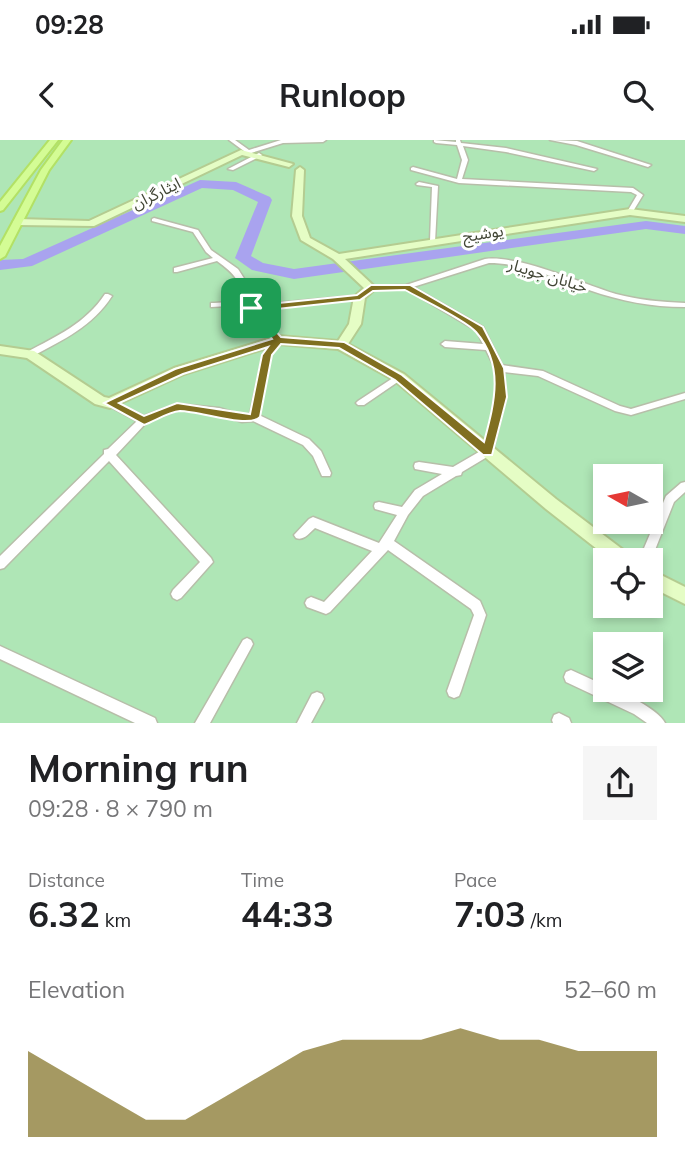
<!DOCTYPE html>
<html lang="en">
<head>
<meta charset="utf-8">
<style>
  :root { --surface:#fff; --page:#f6f6f6; --text:#202124; --muted:#757577; --accent:#806f20 }
  body { margin:0; font-family:Mulish,"Noto Sans Arabic",sans-serif; background:var(--page); color:var(--text); height:100vh; display:flex; flex-direction:column; font-size:26px; white-space:nowrap }
  * { box-sizing:border-box; margin:0 }
  p { font-size:23px; color:var(--muted) }
  .icon { flex:none; width:38px; height:38px; fill:none; stroke:currentColor; stroke-width:2; stroke-linecap:round; stroke-linejoin:round }
  .map { position:relative; height:583px; overflow:hidden }
  .drawer { display:flex; flex-direction:column; background:var(--surface); flex:1 }
  .drawer>* { flex:none }
  .needle { width:46px; rotate:279deg }
  .tools { position:absolute; left:593px; top:324px; display:grid; gap:14px }
  .tools a { display:grid; place-items:center; width:70px; height:70px; border-radius:0px; background:var(--surface); box-shadow:0 4px 10px #0003; font-size:35px }
  .pin { position:absolute; display:grid; place-items:center; width:60px; height:60px; color:#fff; margin:-30px; border-radius:14px; box-shadow:0 4px 10px #0006 }
  .round { display:grid; place-items:center; flex:none; width:74px; height:74px; border-radius:0px; background:var(--page) }
  .overview { display:flex; align-items:center; justify-content:space-between; height:119px; padding:0 28px }
  h1 { font-size:38px; font-weight:700; line-height:52px }
  .stats { display:grid; grid-template-columns:repeat(3,1fr); gap:10px; height:119px; padding:7px 28px }
  .stats div { display:grid; align-content:center }
  .stats b { font-size:35px; font-weight:700 }
  .stats small { font-size:19px; font-weight:400 }
  .stats p { font-size:19px }
  .chart { height:196px; padding:14px 28px }
  .chart p { display:flex; justify-content:space-between }
  .chart svg { width:100%; height:126px; margin-top:7px; fill:var(--accent); opacity:.7 }
  .status { display:flex; justify-content:space-between; align-items:center; height:49px; padding:0 35px; background:var(--surface); direction:ltr }
  .status svg { height:19px; fill:currentColor }
  header { display:flex; justify-content:space-between; align-items:center; height:91px; padding:0 28px; background:var(--surface); font-size:32px; font-weight:700 }
  .map>svg:first-child { display:block }
  .green { fill:#afe6b6; fill-rule:evenodd }
  .lines { fill:none; stroke-linecap:round; stroke-linejoin:round }
  .river { fill:#a9a3ef; fill-rule:evenodd }
  .street-casing { stroke:#b7bea9; stroke-width:3 }
  .secondary-casing { stroke:#b4cc91; stroke-width:4 }
  .primary-casing { stroke:#b3e165; stroke-width:4 }
  .street { fill:#fff; fill-rule:evenodd }
  .secondary { fill:#e5fdc5; fill-rule:evenodd }
  .primary { fill:#d4fc95; fill-rule:evenodd }
  .route { fill:#806f20; stroke:#fff; stroke-width:2; fill-rule:evenodd }
  .labels { text-anchor:middle; stroke-width:6; stroke-linejoin:round; paint-order:stroke }
  .far-street-label { font-size:16px; fill:#414535; stroke:#fff }
</style>
</head>
<body>
<div class="status"><b>09:28</b><svg viewBox="0 0 49 12"><path d="M0 12V9h3v3zM5 12V6h3v6zM10 12V3h3v9zM15 12V0h3v12zM26 1h20v11H26zM47 4h2v5h-2z"/></svg></div>
<header><svg class="icon" aria-label="back" viewBox="0 0 24 24"><path d="M15 5l-7 7 7 7"/></svg>Runloop<svg class="icon" aria-label="search" viewBox="0 0 24 24"><circle cx="10" cy="10" r="6"/><path d="M15 15l6 6"/></svg></header>
<div class="map">
<svg width="685" height="583" viewBox="0 0 685 583">
  <rect width="100%" height="100%" fill="#eef3e6"/>
  <path class="green" d="M 0,0 L 685,0 L 685,583 L 0,583 ZM 606,336 L 651,336 L 651,382 L 606,382 ZM 606,420 L 651,420 L 651,466 L 606,466 ZM 606,504 L 651,504 L 651,550 L 606,550 Z"/>
  <g class="lines">
    <path class="river" d="M 200,40 L 236,42 L 270,57 L 272,60 L 251,116 L 263,123 L 294,129 L 646,81 L 685,86 L 685,94 L 646,89 L 294,139 L 252,130 L 235,118 L 258,62 L 233,50 L 202,48 L 32,126 L 0,130 L 0,120 L 23,119 Z"/>
    <defs>
      <path id="street" d="M 229,0 L 235,0 L 249,10 L 281,0 L 326,0 L 323,2 L 283,3 L 248,14 Z
        M 434,0 L 456,2 L 456,0 L 460,0 L 461,3 L 506,8 L 597,29 L 594,31 L 506,12 L 463,6 L 468,20 L 462,39 L 633,48 L 643,55 L 632,73 L 630,74 L 627,72 L 637,55 L 631,52 L 459,43 L 411,30 L 411,28 L 413,27 L 457,39 L 462,20 L 457,5 L 436,3 L 434,2 Z
        M 550,0 L 577,1 L 651,25 L 648,27 L 576,5 Z
        M 259,13 L 262,15 L 261,16 L 233,30 L 228,29 Z
        M 419,42 L 438,46 L 435,102 L 430,101 L 432,47 L 417,45 L 416,44 Z
        M 154,78 L 198,90 L 211,110 L 238,129 L 247,143 L 255,165 L 363,155 L 364,157 L 360,159 L 258,170 L 282,200 L 271,215 L 259,275 L 309,299 L 321,311 L 331,333 L 330,336 L 322,336 L 313,316 L 303,305 L 253,281 L 242,282 L 218,274 L 178,270 L 147,282 L 116,315 L 211,418 L 213,422 L 181,458 L 177,460 L 173,458 L 171,454 L 173,450 L 200,422 L 109,321 L 4,428 L 0,429 L 0,416 L 104,314 L 104,310 L 108,309 L 137,281 L 107,265 L 105,263 L 107,261 L 113,261 L 144,276 L 177,264 L 219,268 L 242,275 L 250,274 L 263,215 L 274,200 L 247,165 L 211,167 L 211,163 L 214,163 L 246,161 C 238,139 236,135 217,121 L 177,132 L 174,132 L 174,128 L 213,118 L 206,112 L 193,92 L 152,81 L 152,79 Z
        M 485,119 C 521,115 580,143 616,154 C 639,160 661,162 685,163 L 685,167 C 651,167 621,161 589,150 C 557,139 523,123 489,123 L 413,147 L 483,187 L 502,225 L 543,231 L 620,266 L 631,269 L 685,253 L 685,259 L 631,275 L 615,271 L 538,236 L 504,232 L 506,257 L 492,314 L 462,332 L 461,335 L 456,336 L 423,356 L 408,375 L 394,401 L 480,461 L 486,475 L 461,551 L 459,556 L 454,558 L 449,556 L 447,551 L 474,475 L 471,469 L 388,410 L 330,472 L 326,474 L 307,467 L 305,463 L 307,459 L 311,457 L 324,462 L 372,411 L 315,388 C 309,393 304,401 296,398 L 294,395 L 309,379 L 313,377 L 379,403 L 397,375 L 375,369 L 374,366 L 375,363 L 379,362 L 402,367 L 415,350 L 442,334 L 415,329 L 414,326 L 415,323 L 419,322 L 453,327 L 484,309 L 496,257 L 495,228 L 486,210 L 445,207 L 441,204 L 445,201 L 483,204 L 477,191 L 406,149 L 371,150 L 367,148 L 371,146 L 406,145 Z
        M 105,154 L 108,154 L 112,156 C 93,186 63,200 33,216 L 27,216 L 26,214 L 27,212 C 57,196 86,183 105,154 Z
        M 399,234 L 402,235 L 403,237 L 402,239 L 364,265 L 358,265 L 356,263 L 358,261 Z
        M 685,342 L 685,352 L 674,362 L 651,420 L 639,420 L 666,356 L 681,343 Z
        M 247,498 L 251,500 L 253,504 L 251,508 L 210,583 L 195,583 L 243,500 Z
        M 0,506 L 155,578 L 157,583 L 135,583 L 0,519 Z
        M 571,530 L 606,546 L 606,550 C 621,550 658,569 665,583 L 647,583 L 634,574 L 566,542 L 564,537 L 566,532 Z
        M 317,552 L 322,554 L 324,559 L 311,583 L 297,583 L 312,554 Z
        M 559,573 L 569,578 L 571,583 L 553,583 L 552,580 L 554,575 Z"/>
      <path id="secondary" d="M 241,10 L 293,24 L 289,27 L 242,15 L 94,86 L 18,85 L 13,82 L 18,79 L 89,81 Z
        M 300,27 L 304,30 L 302,76 L 310,98 L 339,114 L 630,69 L 685,76 L 685,82 L 630,75 L 345,119 L 376,148 L 365,158 L 361,184 L 348,204 L 404,234 L 556,359 L 630,415 L 632,420 L 611,420 L 546,369 L 394,240 L 338,209 L 279,204 L 184,234 L 110,268 L 95,264 L 27,218 L 0,214 L 0,206 L 34,211 L 104,257 L 109,258 L 174,228 L 278,196 L 338,201 L 349,184 L 354,157 L 364,148 L 333,119 L 301,100 L 292,76 L 296,30 Z
        M 651,430 L 685,447 L 685,464 L 651,447 Z"/>
      <path id="primary" d="M 50,0 L 58,0 L 3,70 L 0,71 L 0,62 Z
        M 63,0 L 71,0 L 49,30 L 5,116 L 0,119 L 0,106 L 41,30 Z"/>
    </defs>
    <use href="#street" class="street-casing"/>
    <use href="#secondary" class="secondary-casing"/>
    <use href="#primary" class="primary-casing"/>
    <use href="#street" class="street"/>
    <use href="#secondary" class="secondary"/>
    <use href="#primary" class="primary"/>
  </g>
  <path class="route" d="M 371,145 L 410,145 L 483,187 L 504,228 L 507,257 L 492,315 L 483,315 L 395,240 L 339,208 L 281,204 L 272,215 L 260,277 C 248,289 200,271 180,271 C 168,272 155,281 144,285 L 104,263 L 175,229 L 272,199 L 248,166 L 357,155 ZM 405,150 C 421,159 466,180 476,192 C 505,226 494,264 484,302 L 402,235 L 344,202 L 281,197 L 258,171 L 360,160 L 373,151 ZM 268,207 L 262,215 L 250,274 L 177,263 L 144,276 L 119,263 L 183,234 Z"/>
  <g class="labels">
    <g class="far-street-label">
      <text transform="translate(156 53) rotate(-26)" y="6">ایثارگران</text>
      <text transform="translate(483 93) rotate(-9)" y="6">یوشیج</text>
      <text transform="translate(548 135) rotate(17)" y="6">خیابان جویبار</text>
    </g>
  </g>
</svg>
<div class="tools">
<a><svg class="needle" viewBox="-14 -14 28 28"><path d="M0-13l5 13h-10z" fill="#e53935"/><path d="M0 13l5-13h-10z" fill="#757577"/></svg></a>
<a><svg class="icon" aria-label="locate" viewBox="0 0 24 24"><circle cx="12" cy="12" r="6"/><path d="M12 2v4M12 18v4M2 12h4M18 12h4"/></svg></a>
<a><svg class="icon" aria-label="layers" viewBox="0 0 24 24"><path d="M12 4l9 5-9 5-9-5zM3 14l9 5 9-5"/></svg></a>
</div>
<div class="pin" style="left:251px;top:168px;background:#1e9e55"><svg class="icon" aria-label="arrive" viewBox="0 0 24 24"><path d="M6 21V4h12l-3 4 3 4H6"/></svg></div>
</div>
<section class="drawer">
<div class="overview"><div><h1>Morning run</h1><p>09:28 · 8 × 790 m</p></div><a class="round"><svg class="icon" aria-label="share" viewBox="0 0 24 24"><path d="M12 15V3M7 8l5-5 5 5M5 13v7h14v-7"/></svg></a></div>
<div class="stats">
<div><p>Distance</p><b>6.32<small> km</small></b></div>
<div><p>Time</p><b>44:33</b></div>
<div><p>Pace</p><b>7:03<small> /km</small></b></div>
</div>
<div class="chart"><p><span>Elevation</span>52–60 m</p>
<svg viewBox="0 0 160 44" preserveAspectRatio="none"><path d="M0 44V14L10 22L20 30L30 38L40 38L50 30L60 22L70 14L80 10L90 10L100 10L110 6L120 10L130 10L140 14L150 14L160 14V44z"/></svg>
</div>
</section>
</body>
</html>
